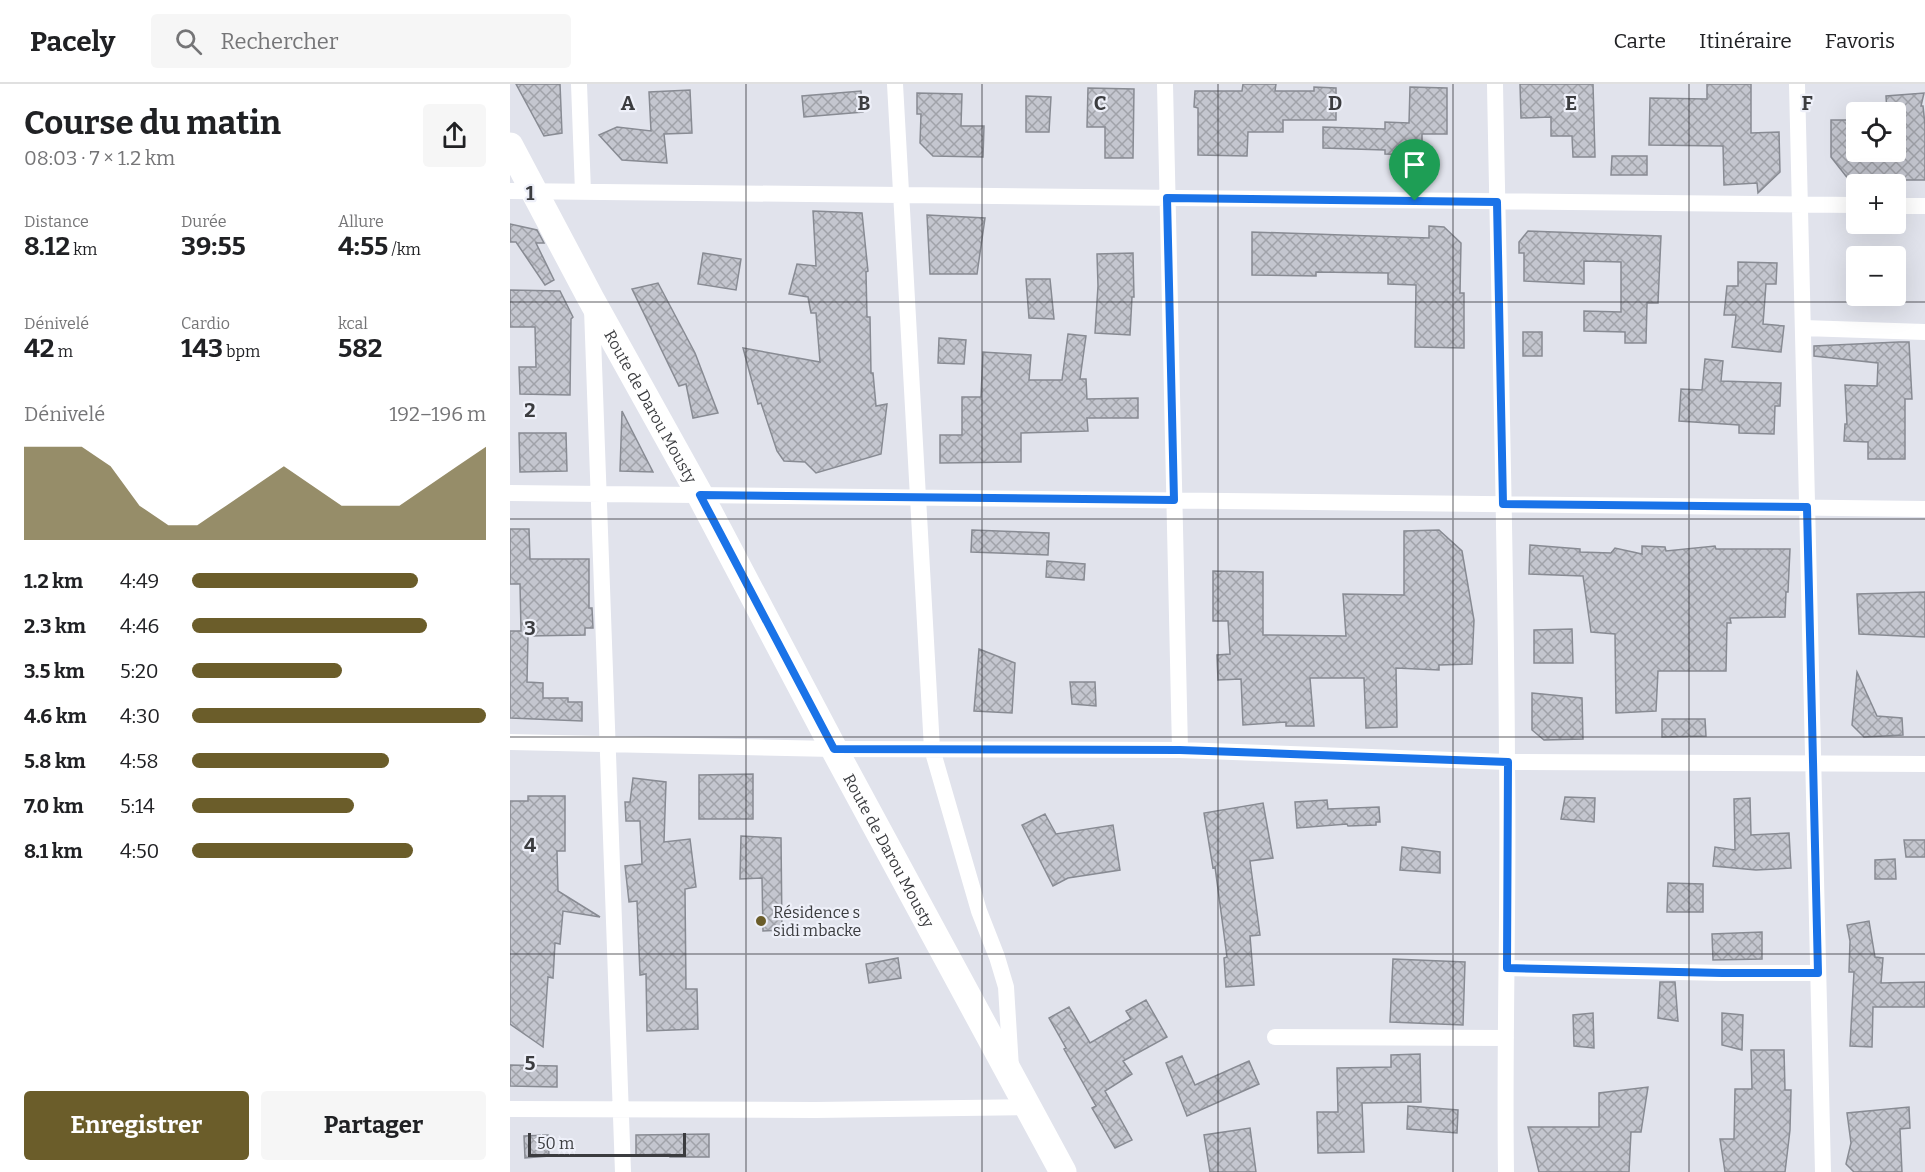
<!DOCTYPE html>
<html lang="fr">
<head>
<meta charset="utf-8">
<style>
  :root { --surface:#fff; --page:#f6f6f6; --text:#202124; --muted:#757577; --line:#e0e0e0; --accent:#6b5d2a }
  body { margin:0; font-family:Bitter,serif; background:var(--page); color:var(--text); height:100vh; display:flex; flex-direction:column; font-size:22px; white-space:nowrap }
  * { box-sizing:border-box; margin:0 }
  p { font-size:20px; color:var(--muted) }
  .icon { flex:none; width:33px; height:33px; fill:none; stroke:currentColor; stroke-width:2; stroke-linecap:round; stroke-linejoin:round }
  .map { position:relative; flex:1; overflow:hidden }
  .panel { display:flex; flex-direction:column; background:var(--surface); width:510px }
  .panel>* { flex:none }
  .controls { position:absolute; left:1336px; top:18px; display:grid; gap:12px }
  .controls a { display:grid; place-items:center; width:60px; height:60px; border-radius:6px; background:var(--surface); box-shadow:0 6px 24px #0002; font-size:30px }
  .scale { position:absolute; left:18px; bottom:15px; width:158px; box-sizing:border-box; padding-left:6px; border:3px solid #3b3c3f; border-top:0; font-size:16px; line-height:21px; white-space:nowrap; color:#3b3c3f; -webkit-text-stroke:4px #eef0f9; paint-order:stroke }
  .pin { position:absolute; display:grid; place-items:center; width:51px; height:51px; color:#fff; margin:-62px -26px; border-radius:50% 50% 50% 0; rotate:-45deg; box-shadow:0 0 6px #0007 }
  .pin .icon { rotate:45deg }
  .round { display:grid; place-items:center; flex:none; width:63px; height:63px; border-radius:6px; background:var(--page) }
  .head { display:flex; align-items:center; justify-content:space-between; height:102px; padding:0 24px }
  h1 { font-size:33px; font-weight:700; line-height:45px }
  .metrics { display:grid; grid-template-columns:repeat(3,1fr); gap:9px; height:102px; padding:6px 24px }
  .metrics div { display:grid; align-content:center }
  .metrics b { font-size:26px; font-weight:700 }
  .metrics small { font-size:16px; font-weight:400 }
  .metrics p { font-size:16px }
  .chart { height:168px; padding:12px 24px }
  .chart p { display:flex; justify-content:space-between }
  .chart svg { width:100%; height:108px; margin-top:6px; fill:var(--accent); opacity:.7 }
  .button { display:flex; gap:12px; margin-top:auto; padding:12px 24px }
  .button a { flex:1; height:69px; border-radius:6px; background:var(--accent); color:#fff; font-size:24px; font-weight:700; line-height:69px; text-align:center }
  .button a+a { background:var(--page); color:var(--text) }
  ul { padding:0 24px; list-style:none; font-size:20px }
  li { display:grid; grid-template-columns:96px 72px 1fr; align-items:center; height:45px }
  li i { height:15px; border-radius:8px; background:var(--accent) }
  header { display:flex; align-items:center; gap:36px; box-sizing:border-box; height:84px; padding:0 30px; background:var(--surface); border-bottom:2px solid var(--line) }
  header strong { font-size:28px }
  nav { display:flex; gap:33px; margin-inline-start:auto; font-size:21px }
  .search { width:420px; height:54px; background:var(--page); display:flex; align-items:center; gap:15px; box-sizing:border-box; padding:0 21px; border-radius:6px; color:var(--muted); font-size:22px }
  main { display:flex; flex:1; min-height:0 }
  .map>svg:first-child { display:block }
  .building { fill:url(#building-cross-hatch); stroke:#888b93; stroke-width:1.5 }
  .lines { fill:none; stroke-linecap:round; stroke-linejoin:round }
  .minor { stroke:#fff; stroke-width:16 }
  .primary { stroke:#fff; stroke-width:27 }
  .route-casing { stroke:#fff; stroke-width:12 }
  .route { stroke:#1a73e8; stroke-width:8 }
  .grid { fill:none; stroke:#3b3c3f; stroke-width:1.5; stroke-opacity:0.55 }
  .poi-dot { fill:#6b5d2a; stroke:#eef0f9; stroke-width:2 }
  .labels { text-anchor:middle; stroke-width:4.5; stroke-linejoin:round; paint-order:stroke }
  .street-label { font-size:16px; fill:#3b3c3f; stroke:#eef0f9 }
  .poi-label { font-size:16px; fill:#3b3c3f; stroke:#eef0f9; text-anchor:start }
  .grid-label { font-size:20px; text-anchor:middle; font-weight:bold; fill:#3b3c3f; stroke:#eef0f9; stroke-width:4.5; stroke-linejoin:round; paint-order:stroke }
</style>
</head>
<body>
<header>
<strong>Pacely</strong>
<div class="search"><svg class="icon" aria-label="search" viewBox="0 0 24 24"><circle cx="10" cy="10" r="6"/><path d="M15 15l6 6"/></svg>Rechercher</div>
<nav><a>Carte</a><a>Itinéraire</a><a>Favoris</a></nav>
</header>
<main>
<section class="panel">
<div class="head"><div><h1>Course du matin</h1><p>08:03 · 7 × 1.2 km</p></div><a class="round"><svg class="icon" aria-label="share" viewBox="0 0 24 24"><path d="M12 15V3M7 8l5-5 5 5M5 13v7h14v-7"/></svg></a></div>
<div class="metrics">
<div><p>Distance</p><b>8.12<small> km</small></b></div>
<div><p>Durée</p><b>39:55</b></div>
<div><p>Allure</p><b>4:55<small> /km</small></b></div>
</div>
<div class="metrics">
<div><p>Dénivelé</p><b>42<small> m</small></b></div>
<div><p>Cardio</p><b>143<small> bpm</small></b></div>
<div><p>kcal</p><b>582</b></div>
</div>
<div class="chart"><p><span>Dénivelé</span>192–196 m</p>
<svg viewBox="0 0 160 44" preserveAspectRatio="none"><path d="M0 44V6L10 6L20 6L30 14L40 30L50 38L60 38L70 30L80 22L90 14L100 22L110 30L120 30L130 30L140 22L150 14L160 6V44z"/></svg>
</div>
<ul>
<li><b>1.2 km</b>4:49<i style="width:77%"></i></li>
<li><b>2.3 km</b>4:46<i style="width:80%"></i></li>
<li><b>3.5 km</b>5:20<i style="width:51%"></i></li>
<li><b>4.6 km</b>4:30<i style="width:100%"></i></li>
<li><b>5.8 km</b>4:58<i style="width:67%"></i></li>
<li><b>7.0 km</b>5:14<i style="width:55%"></i></li>
<li><b>8.1 km</b>4:50<i style="width:75%"></i></li>
</ul>
<div class="button"><a>Enregistrer</a><a>Partager</a></div>
</section>
<div class="map">
<svg width="1415" height="1088" viewBox="0 0 1415 1088">
  <defs>
    <pattern id="building-cross-hatch" width="8" height="8" patternUnits="userSpaceOnUse" patternTransform="scale(1.5)"><rect width="8" height="8" fill="#c4c6cf"/><path d="M0 0l8 8M0 8l8-8" fill="none" stroke="#a0a2a9"/></pattern>
  </defs>
  <rect width="100%" height="100%" fill="#e1e3ec"/>
  <path class="building" d="M 6,0 L 50,0 L 52,49 L 34,52 Z
    M 733,0 L 766,0 L 765,7 L 804,7 L 804,3 L 826,4 L 826,36 L 773,36 L 773,48 L 738,48 L 737,72 L 688,71 L 688,24 L 684,23 L 685,7 L 732,7 Z
    M 1010,0 L 1083,0 L 1085,73 L 1063,73 L 1062,52 L 1041,52 L 1041,33 L 1011,34 Z
    M 1197,0 L 1241,0 L 1241,49 L 1269,48 L 1270,88 L 1248,109 L 1247,99 L 1214,101 L 1213,62 L 1139,61 L 1140,14 L 1197,15 Z
    M 900,3 L 937,4 L 937,50 L 912,50 L 912,71 L 875,70 L 875,66 L 813,64 L 813,43 L 875,45 L 875,38 L 899,39 Z
    M 578,4 L 624,5 L 623,74 L 595,74 L 595,43 L 577,43 Z
    M 180,6 L 182,49 L 154,50 L 157,79 L 112,76 L 89,51 L 107,43 L 141,47 L 139,8 Z
    M 351,7 L 353,28 L 294,33 L 292,12 Z
    M 407,9 L 452,10 L 451,42 L 474,42 L 473,73 L 423,72 L 410,59 L 411,30 L 407,30 Z
    M 1414,9 L 1411,22 L 1413,22 L 1415,41 L 1415,96 L 1339,96 L 1321,73 L 1321,36 L 1347,36 L 1347,68 L 1386,68 L 1386,28 L 1377,28 L 1376,12 Z
    M 516,12 L 541,13 L 539,48 L 516,48 Z
    M 1102,72 L 1137,72 L 1137,91 L 1101,91 Z
    M 303,127 L 352,129 L 358,187 L 356,188 L 357,233 L 360,233 L 361,289 L 363,289 L 366,322 L 377,320 L 371,370 L 306,389 L 295,378 L 274,377 L 267,367 L 251,319 L 248,320 L 233,264 L 310,278 L 306,229 L 301,229 L 298,213 L 279,210 L 287,180 L 306,182 Z
    M 417,131 L 475,134 L 467,190 L 420,190 Z
    M 0,140 L 27,146 L 34,159 L 26,159 L 44,196 L 35,201 L 6,158 L 0,158 Z
    M 919,142 L 934,143 L 951,159 L 950,209 L 954,209 L 954,264 L 905,263 L 906,201 L 878,200 L 878,189 L 806,188 L 806,192 L 742,191 L 742,148 L 919,154 Z
    M 1018,147 L 1151,152 L 1148,219 L 1137,219 L 1136,259 L 1115,259 L 1115,248 L 1074,247 L 1074,227 L 1111,228 L 1111,178 L 1074,177 L 1074,200 L 1014,197 L 1014,169 L 1009,169 L 1009,158 Z
    M 193,169 L 231,175 L 226,206 L 188,200 Z
    M 623,169 L 624,213 L 622,213 L 620,251 L 585,249 L 588,202 L 587,170 Z
    M 1228,178 L 1267,179 L 1266,200 L 1256,200 L 1253,240 L 1274,242 L 1271,268 L 1222,263 L 1226,231 L 1214,231 L 1217,202 L 1228,202 Z
    M 516,195 L 540,195 L 544,235 L 519,234 Z
    M 148,199 L 185,269 L 208,329 L 183,334 L 176,300 L 169,302 L 122,205 Z
    M 0,206 L 50,207 L 63,233 L 61,235 L 60,311 L 10,310 L 9,283 L 26,283 L 25,243 L 0,243 Z
    M 1013,248 L 1032,248 L 1032,272 L 1013,272 Z
    M 558,250 L 576,252 L 570,295 L 576,295 L 577,315 L 628,314 L 628,334 L 577,334 L 578,347 L 511,349 L 511,378 L 430,379 L 430,351 L 452,351 L 452,313 L 471,313 L 473,268 L 521,271 L 519,296 L 552,296 Z
    M 429,254 L 456,256 L 454,280 L 428,279 Z
    M 1389,258 L 1399,258 L 1402,315 L 1395,315 L 1395,375 L 1358,375 L 1358,358 L 1334,357 L 1335,340 L 1337,340 L 1335,301 L 1367,302 L 1368,279 L 1304,272 L 1304,262 Z
    M 1195,275 L 1213,277 L 1211,297 L 1271,299 L 1270,322 L 1265,322 L 1264,350 L 1229,349 L 1229,341 L 1169,337 L 1171,305 L 1192,306 Z
    M 112,327 L 143,388 L 110,387 Z
    M 9,349 L 56,349 L 57,387 L 10,388 Z
    M 0,445 L 19,445 L 20,475 L 79,475 L 79,524 L 82,524 L 83,544 L 75,544 L 75,551 L 18,552 L 17,598 L 33,599 L 33,614 L 58,614 L 58,618 L 72,618 L 72,637 L 0,634 L 0,547 L 11,547 L 10,500 L 0,500 Z
    M 462,446 L 539,449 L 538,471 L 461,468 Z
    M 929,446 L 952,467 L 964,536 L 962,580 L 929,581 L 929,586 L 886,584 L 887,643 L 856,644 L 854,594 L 800,594 L 804,642 L 776,642 L 776,638 L 733,641 L 731,595 L 708,596 L 707,571 L 720,570 L 718,537 L 703,537 L 703,487 L 753,488 L 753,551 L 836,552 L 833,510 L 894,511 L 894,447 Z
    M 1020,461 L 1070,465 L 1070,468 L 1101,469 L 1105,464 L 1132,470 L 1132,462 L 1155,463 L 1156,467 L 1205,462 L 1206,465 L 1280,465 L 1278,508 L 1276,508 L 1275,533 L 1220,534 L 1221,539 L 1217,539 L 1216,587 L 1148,587 L 1146,627 L 1106,629 L 1105,550 L 1081,548 L 1073,492 L 1019,490 Z
    M 537,477 L 575,480 L 574,496 L 536,493 Z
    M 1415,508 L 1415,553 L 1349,550 L 1347,510 Z
    M 1062,545 L 1063,579 L 1024,579 L 1024,546 Z
    M 469,565 L 505,579 L 502,629 L 464,627 Z
    M 1347,588 L 1367,632 L 1392,634 L 1393,651 L 1354,653 L 1342,641 Z
    M 560,598 L 585,598 L 586,622 L 562,620 Z
    M 1022,609 L 1072,614 L 1073,655 L 1034,656 L 1022,646 Z
    M 1152,635 L 1195,635 L 1196,652 L 1152,653 Z
    M 243,690 L 243,735 L 189,735 L 189,691 Z
    M 123,694 L 156,698 L 154,758 L 180,755 L 186,803 L 175,805 L 176,905 L 187,905 L 188,945 L 137,947 L 136,890 L 130,891 L 127,817 L 119,818 L 115,782 L 132,780 L 130,737 L 116,737 L 115,718 L 120,718 Z
    M 18,712 L 55,712 L 55,767 L 47,767 L 48,807 L 90,833 L 53,827 L 50,860 L 45,859 L 43,894 L 38,893 L 33,963 L 0,940 L 0,717 L 18,717 Z
    M 1055,713 L 1085,714 L 1084,738 L 1051,735 Z
    M 1240,714 L 1241,751 L 1279,749 L 1281,784 L 1246,786 L 1203,782 L 1205,763 L 1225,766 L 1224,715 Z
    M 817,716 L 818,725 L 869,723 L 870,738 L 866,738 L 866,741 L 838,742 L 837,740 L 787,744 L 785,718 Z
    M 753,719 L 763,774 L 740,777 L 750,851 L 740,852 L 744,901 L 716,903 L 714,874 L 717,873 L 705,783 L 703,784 L 694,729 Z
    M 535,730 L 546,750 L 603,741 L 610,786 L 558,794 L 543,802 L 512,741 Z
    M 231,752 L 271,754 L 272,846 L 253,847 L 252,794 L 230,795 Z
    M 1394,756 L 1415,756 L 1415,773 L 1396,773 Z
    M 892,763 L 930,768 L 930,789 L 890,786 Z
    M 1385,775 L 1386,795 L 1365,795 L 1365,776 Z
    M 1158,799 L 1193,800 L 1193,828 L 1157,828 Z
    M 1359,837 L 1365,873 L 1373,874 L 1371,899 L 1415,898 L 1415,923 L 1363,923 L 1362,963 L 1340,962 L 1344,888 L 1339,888 L 1340,857 L 1337,841 Z
    M 1252,848 L 1252,875 L 1203,876 L 1202,850 Z
    M 388,874 L 391,894 L 359,899 L 356,880 Z
    M 883,875 L 955,878 L 953,941 L 880,938 Z
    M 1150,898 L 1165,898 L 1168,937 L 1148,934 Z
    M 636,916 L 657,953 L 613,977 L 622,990 L 595,1007 L 622,1056 L 605,1064 L 582,1024 L 586,1022 L 554,965 L 556,964 L 539,934 L 559,923 L 580,959 L 621,935 L 616,927 Z
    M 1083,929 L 1084,964 L 1064,962 L 1063,931 Z
    M 1212,929 L 1233,931 L 1232,966 L 1212,961 Z
    M 1241,966 L 1274,966 L 1275,1006 L 1281,1006 L 1280,1046 L 1275,1088 L 1215,1088 L 1210,1055 L 1224,1055 L 1225,1005 L 1242,1005 Z
    M 910,970 L 911,1018 L 852,1019 L 854,1068 L 808,1069 L 807,1028 L 828,1028 L 827,984 L 881,983 L 881,971 Z
    M 672,972 L 685,1001 L 739,977 L 749,1000 L 677,1032 L 656,979 Z
    M 0,981 L 47,982 L 47,1003 L 0,1002 Z
    M 1138,1003 L 1131,1048 L 1121,1048 L 1119,1088 L 1029,1088 L 1018,1043 L 1089,1043 L 1089,1009 Z
    M 898,1022 L 948,1026 L 947,1049 L 897,1045 Z
    M 1399,1023 L 1400,1044 L 1390,1045 L 1392,1088 L 1344,1088 L 1336,1080 L 1341,1059 L 1337,1029 Z
    M 740,1044 L 746,1088 L 700,1088 L 694,1051 Z
    M 199,1050 L 199,1073 L 160,1073 L 160,1070 L 126,1071 L 126,1051 Z
    M 38,1051 L 39,1072 L 15,1074 L 14,1052 Z"/>
  <g class="lines">
    <path class="minor" d="M 69,0 L 73,108
      M 385,0 L 422,665 L 469,827 L 487,873 L 496,903 L 501,984
      M 655,0 L 670,666
      M 985,0 C 989,226 996,452 997,678 C 999,815 994,951 996,1088
      M 1287,0 L 1313,1088
      M 0,107 L 1347,121
      M 1386,122 L 1415,122
      M 82,225 L 113,1088
      M 1293,244 L 1415,248
      M 0,409 L 1415,425
      M 0,658 L 324,665 L 670,666 L 997,678 L 1415,680
      M 997,884 L 1212,889 L 1308,889
      M 765,953 L 996,954
      M 0,1025 L 305,1026 L 517,1023"/>
    <path class="primary" id="s1" d="M 0,62 L 81,215 L 190,411 L 324,665 L 553,1088"/>
  </g>
  <g class="lines">
    <defs>
      <path id="route" d="M 657,114 L 987,118 L 993,420 L 1297,423 L 1308,889 L 1212,889 L 997,884 L 998,678 L 670,666 L 324,665 L 190,411 L 664,416 Z"/>
    </defs>
    <use href="#route" class="route-casing"/>
    <use href="#route" class="route"/>
  </g>
  <path class="grid" d="M 236,0 L 236,1088M 472,0 L 472,1088M 708,0 L 708,1088M 943,0 L 943,1088M 1179,0 L 1179,1088M 0,218 L 1415,218M 0,435 L 1415,435M 0,653 L 1415,653M 0,870 L 1415,870"/>
  <circle class="poi-dot" cx="251" cy="837" r="6"/>
  <g class="labels">
    <g class="street-label">
      <text dy="6" stroke="none"><textPath href="#s1" startOffset="296">Route de Darou Mousty</textPath></text>
      <text dy="6" stroke="none"><textPath href="#s1" startOffset="800">Route de Darou Mousty</textPath></text>
    </g>
    <g class="poi-label">
      <text x="263" y="834">Résidence s<tspan x="263" dy="18">sidi mbacke</tspan></text>
    </g>
  </g>
  <g class="grid-label">
    <text x="118" y="26">A</text>
    <text x="354" y="26">B</text>
    <text x="590" y="26">C</text>
    <text x="825" y="26">D</text>
    <text x="1061" y="26">E</text>
    <text x="1297" y="26">F</text>
    <text x="20" y="116">1</text>
    <text x="20" y="333">2</text>
    <text x="20" y="551">3</text>
    <text x="20" y="768">4</text>
    <text x="20" y="986">5</text>
  </g>
</svg>
<div class="controls">
<a><svg class="icon" aria-label="locate" viewBox="0 0 24 24"><circle cx="12" cy="12" r="6"/><path d="M12 2v4M12 18v4M2 12h4M18 12h4"/></svg></a>
<a>+</a>
<a>−</a>
</div>
<div class="scale">50 m</div>
<div class="pin" style="left:905px;top:117px;background:#1e9e55"><svg class="icon" aria-label="arrive" viewBox="0 0 24 24"><path d="M6 21V4h12l-3 4 3 4H6"/></svg></div>
</div>
</main>
</body>
</html>
